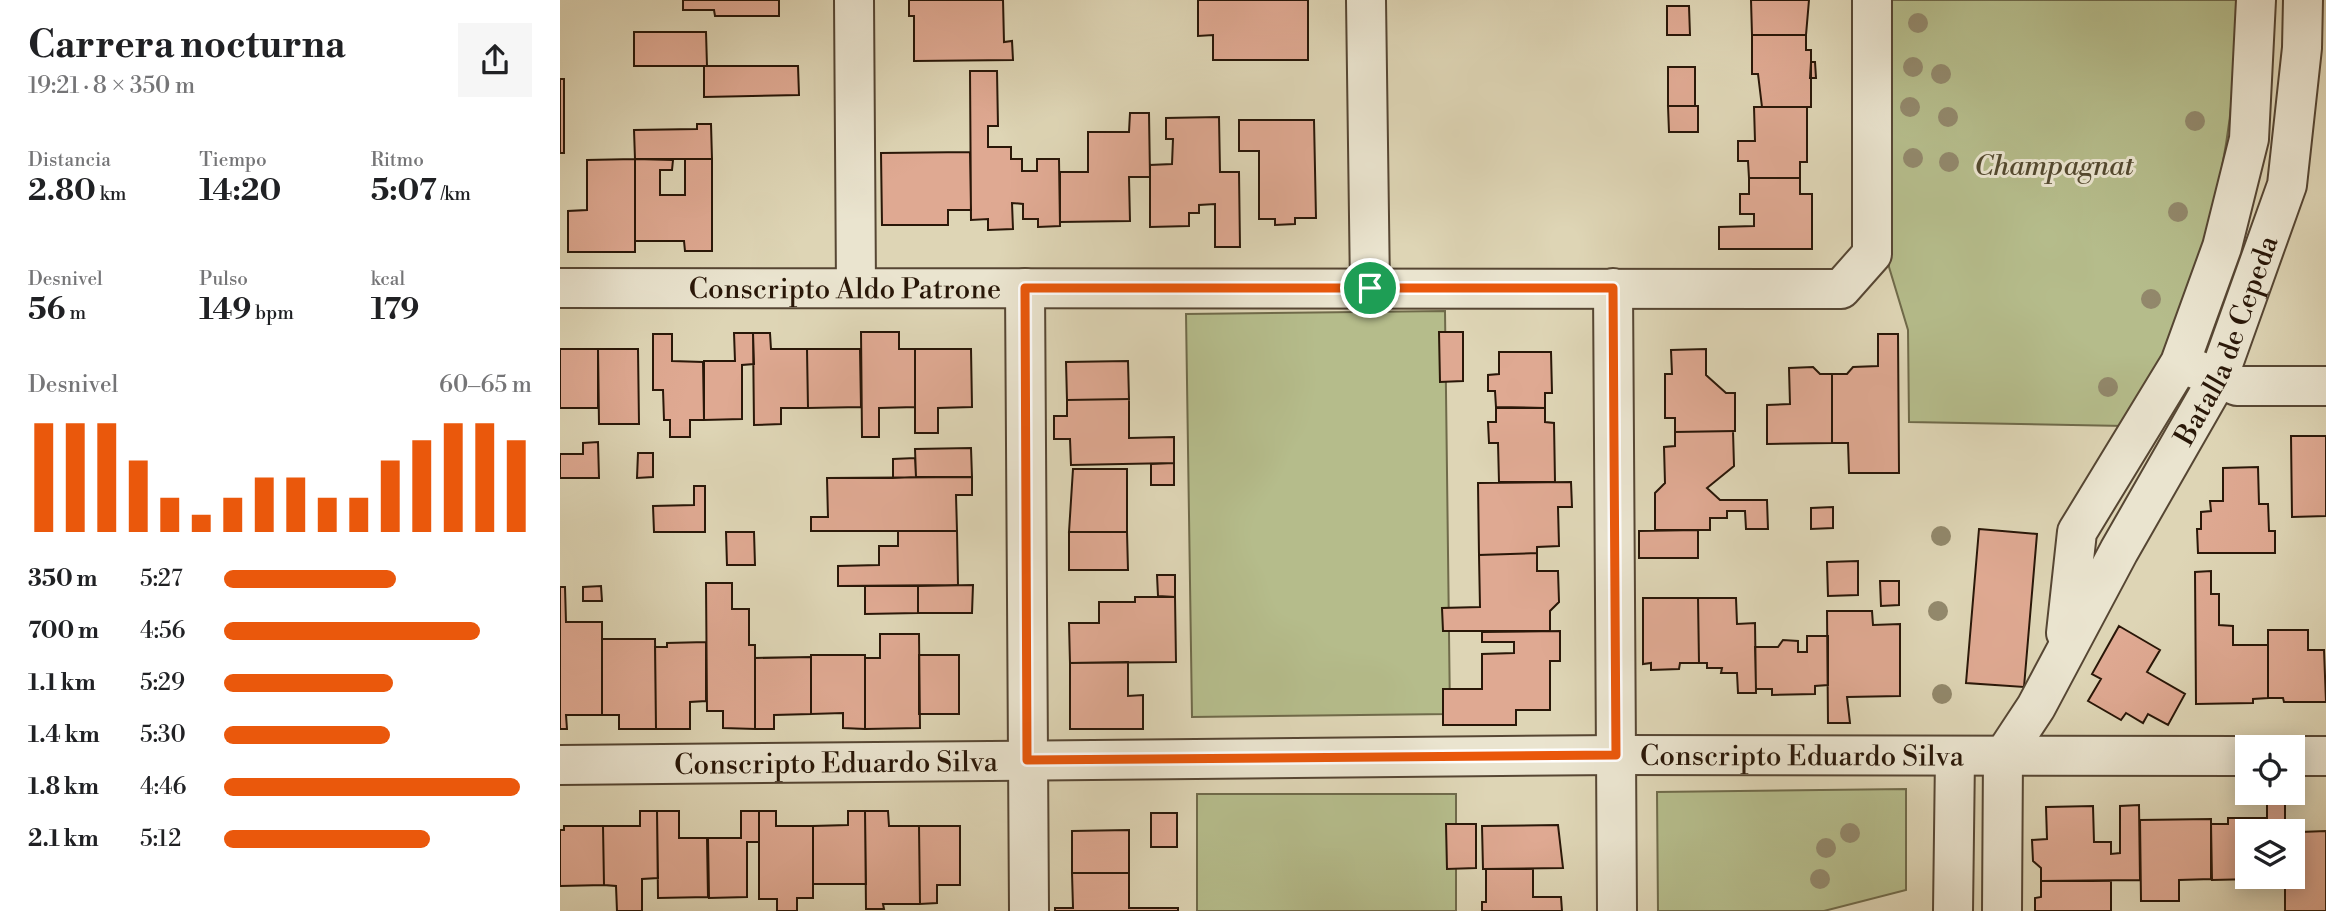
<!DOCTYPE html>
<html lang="es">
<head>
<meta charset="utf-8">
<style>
  :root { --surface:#fff; --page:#f6f6f6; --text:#202124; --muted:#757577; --accent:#ea580c }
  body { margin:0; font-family:"Libre Bodoni",serif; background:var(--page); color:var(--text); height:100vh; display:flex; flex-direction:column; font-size:26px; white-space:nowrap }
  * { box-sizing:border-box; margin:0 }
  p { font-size:23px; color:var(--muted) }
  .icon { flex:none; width:38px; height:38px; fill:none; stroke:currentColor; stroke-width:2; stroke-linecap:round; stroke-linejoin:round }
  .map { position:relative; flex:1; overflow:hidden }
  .panel { display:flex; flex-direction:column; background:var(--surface); width:560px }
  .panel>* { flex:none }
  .controls { position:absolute; left:1675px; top:735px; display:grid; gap:14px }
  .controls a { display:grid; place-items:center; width:70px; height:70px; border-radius:0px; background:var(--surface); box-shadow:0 4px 18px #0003; font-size:35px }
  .pin { position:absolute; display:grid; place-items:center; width:60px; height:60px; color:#fff; margin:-30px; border:4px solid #fff; border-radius:50%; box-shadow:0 2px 7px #0007 }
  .round { display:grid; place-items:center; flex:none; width:74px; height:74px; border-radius:0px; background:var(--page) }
  .summary { display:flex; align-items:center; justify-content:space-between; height:119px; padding:0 28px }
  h1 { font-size:38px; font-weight:700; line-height:52px }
  .stats { display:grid; grid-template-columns:repeat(3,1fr); gap:10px; height:119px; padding:7px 28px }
  .stats div { display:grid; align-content:center }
  .stats b { font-size:30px; font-weight:700 }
  .stats small { font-size:19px; font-weight:400 }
  .stats p { font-size:19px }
  .chart { height:196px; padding:14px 28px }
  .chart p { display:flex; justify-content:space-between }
  .chart svg { width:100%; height:126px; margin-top:7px; stroke:var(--accent); stroke-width:6 }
  ul { padding:0 28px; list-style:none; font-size:23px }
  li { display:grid; grid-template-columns:112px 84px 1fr; align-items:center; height:52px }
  li i { height:18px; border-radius:9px; background:var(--accent) }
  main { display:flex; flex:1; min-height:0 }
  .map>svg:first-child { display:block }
  .green { fill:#b5bc8b; stroke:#6f6a4a; stroke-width:2 }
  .building { fill:#dfa992; stroke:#291708; stroke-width:2 }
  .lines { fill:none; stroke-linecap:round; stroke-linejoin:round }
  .minor-casing { stroke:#564633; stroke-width:42 }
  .minor { stroke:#eae4cf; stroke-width:38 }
  .tree { fill:#92886b }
  .route-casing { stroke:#fff; stroke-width:14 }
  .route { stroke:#ea580c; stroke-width:9 }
  .labels { text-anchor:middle; stroke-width:6; stroke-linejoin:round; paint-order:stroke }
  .park-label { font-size:28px; font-style:italic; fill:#53492f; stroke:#eae4cf }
  .street-label { font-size:28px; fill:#291708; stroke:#eae4cf }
</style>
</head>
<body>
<main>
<section class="panel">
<div class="summary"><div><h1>Carrera nocturna</h1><p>19:21 · 8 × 350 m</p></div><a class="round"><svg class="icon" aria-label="share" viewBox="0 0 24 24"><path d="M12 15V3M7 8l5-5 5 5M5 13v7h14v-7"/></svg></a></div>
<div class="stats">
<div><p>Distancia</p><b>2.80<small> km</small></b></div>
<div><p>Tiempo</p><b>14:20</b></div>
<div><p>Ritmo</p><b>5:07<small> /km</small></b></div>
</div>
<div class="stats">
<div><p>Desnivel</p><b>56<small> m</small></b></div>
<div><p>Pulso</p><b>149<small> bpm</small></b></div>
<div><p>kcal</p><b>179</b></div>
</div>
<div class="chart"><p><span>Desnivel</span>60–65 m</p>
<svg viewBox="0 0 160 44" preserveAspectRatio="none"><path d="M5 44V6M15 44V6M25 44V6M35 44V19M45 44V32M55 44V38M65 44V32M75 44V25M85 44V25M95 44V32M105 44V32M115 44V19M125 44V12M135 44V6M145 44V6M155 44V12"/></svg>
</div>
<ul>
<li><b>350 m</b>5:27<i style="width:56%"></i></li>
<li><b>700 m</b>4:56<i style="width:83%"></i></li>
<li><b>1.1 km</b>5:29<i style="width:55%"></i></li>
<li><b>1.4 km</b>5:30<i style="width:54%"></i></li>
<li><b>1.8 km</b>4:46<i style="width:96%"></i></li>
<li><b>2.1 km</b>5:12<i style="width:67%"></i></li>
</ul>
</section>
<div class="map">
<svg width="1766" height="911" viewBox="0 0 1766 911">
  <rect width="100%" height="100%" fill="#ded5b5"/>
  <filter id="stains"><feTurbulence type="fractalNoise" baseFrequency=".00286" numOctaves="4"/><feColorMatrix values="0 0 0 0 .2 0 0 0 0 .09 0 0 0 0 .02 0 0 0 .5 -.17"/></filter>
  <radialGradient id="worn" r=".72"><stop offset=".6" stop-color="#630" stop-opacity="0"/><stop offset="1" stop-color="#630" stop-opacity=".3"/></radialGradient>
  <path class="green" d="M 1329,0 L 1676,0 C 1679,146 1641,300 1565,426 L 1349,422 L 1348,330 L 1329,267 Z
    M 885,311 L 890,714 L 632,717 L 626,314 Z
    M 1346,789 L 1346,890 L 1264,911 L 1098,911 L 1097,792 Z
    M 637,794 L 896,794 L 896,911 L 637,911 Z"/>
  <path class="building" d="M 123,0 L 219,0 L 219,16 L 155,16 L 154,10 L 123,10 Z
    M 349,0 L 443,0 L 444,42 L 452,41 L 453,60 L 354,61 L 354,16 L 349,16 Z
    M 638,0 L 748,0 L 748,60 L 653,60 L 653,35 L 638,36 Z
    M 1191,0 L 1249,0 L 1246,35 L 1192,35 Z
    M 1107,6 L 1129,6 L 1130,35 L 1107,35 Z
    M 74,32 L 146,32 L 147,66 L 74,66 Z
    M 1192,35 L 1246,35 L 1246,50 L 1251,50 L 1251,107 L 1202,107 L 1198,74 L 1192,74 Z
    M 1251,62 L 1255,62 L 1256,78 L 1250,78 Z
    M 144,66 L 238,66 L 239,95 L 144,97 Z
    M 1108,67 L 1135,67 L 1135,106 L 1108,106 Z
    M 410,71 L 437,71 L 438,126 L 428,126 L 428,147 L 451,147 L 451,159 L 462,159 L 462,171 L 477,171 L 477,159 L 499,159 L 500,226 L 478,227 L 478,219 L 463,219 L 463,204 L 452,203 L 453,229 L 428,230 L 428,219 L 411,220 Z
    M 0,79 L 4,79 L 4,153 L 0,153 Z
    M 1108,106 L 1138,106 L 1138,132 L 1109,132 Z
    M 1194,107 L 1247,107 L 1247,162 L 1240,162 L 1240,178 L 1189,178 L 1188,161 L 1178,161 L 1178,141 L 1195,141 Z
    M 570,113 L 589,113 L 590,177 L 569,177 L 570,221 L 500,222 L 500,172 L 528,172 L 528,132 L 569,132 Z
    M 659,117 L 660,172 L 679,172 L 680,247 L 655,247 L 655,204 L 639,205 L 639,213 L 629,213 L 629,226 L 590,227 L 590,165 L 612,164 L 613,139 L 606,139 L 606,118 Z
    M 679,120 L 754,120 L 756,218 L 735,218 L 735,224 L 715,225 L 715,219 L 699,219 L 699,151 L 679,151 Z
    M 137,124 L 151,124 L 152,159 L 75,159 L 74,130 L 137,129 Z
    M 410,152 L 411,210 L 388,210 L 388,225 L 322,225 L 321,153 Z
    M 75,159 L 113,160 L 112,170 L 100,170 L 100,195 L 125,195 L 125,159 L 152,159 L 152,251 L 125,251 L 124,241 L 75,241 Z
    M 75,159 L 75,252 L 8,252 L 8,211 L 27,210 L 27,160 Z
    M 1189,178 L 1240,178 L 1240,194 L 1252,194 L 1252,249 L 1159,249 L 1159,227 L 1194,226 L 1194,214 L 1180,214 L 1180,194 L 1189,194 Z
    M 301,332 L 339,332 L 339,349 L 355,349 L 355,407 L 319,408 L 319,437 L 302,437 Z
    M 879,332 L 903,332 L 903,381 L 880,382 Z
    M 174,333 L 193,333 L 194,364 L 182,365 L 182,419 L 144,420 L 144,361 L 175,361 Z
    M 193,333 L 210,333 L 211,349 L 247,349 L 248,408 L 221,408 L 221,424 L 194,425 Z
    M 93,334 L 112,334 L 112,361 L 143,362 L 144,420 L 130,420 L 130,437 L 110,437 L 110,420 L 104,420 L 103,390 L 93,390 Z
    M 1318,334 L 1338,334 L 1339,473 L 1289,473 L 1288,443 L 1272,443 L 1272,374 L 1287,374 L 1293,367 L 1318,366 Z
    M 0,349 L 38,349 L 38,408 L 0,408 Z
    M 38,349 L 78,349 L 79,424 L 39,424 Z
    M 247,349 L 300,349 L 301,407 L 248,408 Z
    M 355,349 L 411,349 L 412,407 L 378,408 L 378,433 L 355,433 Z
    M 1146,349 L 1146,375 L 1166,393 L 1175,393 L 1175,431 L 1115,432 L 1115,418 L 1105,418 L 1105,374 L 1112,374 L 1111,350 Z
    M 939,352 L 991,352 L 992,393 L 985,393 L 985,408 L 936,407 L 935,391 L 928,391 L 928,375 L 939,374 Z
    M 568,361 L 569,399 L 507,400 L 506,362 Z
    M 1253,367 L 1260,374 L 1272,374 L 1272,443 L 1207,444 L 1207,405 L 1230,404 L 1229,368 Z
    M 569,399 L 569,438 L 614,437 L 614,463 L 511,465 L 510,439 L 494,439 L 494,416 L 507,416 L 507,400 Z
    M 936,408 L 985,408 L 985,422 L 994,423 L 995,482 L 939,482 L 938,443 L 929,443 L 928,422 L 936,422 Z
    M 1173,431 L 1174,466 L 1147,488 L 1160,500 L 1207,500 L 1208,529 L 1186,529 L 1185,511 L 1167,511 L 1167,518 L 1150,518 L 1150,530 L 1095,530 L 1095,493 L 1105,483 L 1104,447 L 1115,446 L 1115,432 Z
    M 1731,436 L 1766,436 L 1766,516 L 1732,517 Z
    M 38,442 L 39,478 L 0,478 L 0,454 L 23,454 L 23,443 Z
    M 411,448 L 412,477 L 356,477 L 355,449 Z
    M 78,453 L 93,453 L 93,477 L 77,478 Z
    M 355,458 L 356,477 L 333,478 L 333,459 Z
    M 614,463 L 614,485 L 591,485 L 591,464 Z
    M 1698,467 L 1699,504 L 1708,504 L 1709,531 L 1715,531 L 1715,553 L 1638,553 L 1637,529 L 1641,529 L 1641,512 L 1651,511 L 1650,501 L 1663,501 L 1663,468 Z
    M 513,469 L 567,469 L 567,532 L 509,532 Z
    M 412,477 L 412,495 L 396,495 L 397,531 L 251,531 L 251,517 L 268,517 L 267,478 Z
    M 1011,482 L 1012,507 L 998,507 L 999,546 L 977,547 L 977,553 L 919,555 L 918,483 Z
    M 134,486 L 145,486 L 145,532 L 94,532 L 93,506 L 134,505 Z
    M 1273,507 L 1273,528 L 1251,529 L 1251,508 Z
    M 1419,529 L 1477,534 L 1464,687 L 1406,683 Z
    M 1138,530 L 1138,558 L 1079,558 L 1079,531 Z
    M 338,531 L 397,531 L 398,585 L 278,586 L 278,566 L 319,565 L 319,546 L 338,546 Z
    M 166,532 L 194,532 L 195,565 L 167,565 Z
    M 509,532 L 567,532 L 568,570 L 509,570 Z
    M 977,553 L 977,571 L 998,571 L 999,602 L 990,611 L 990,631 L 883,631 L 882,608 L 920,607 L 919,555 Z
    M 1298,561 L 1298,595 L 1268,596 L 1267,562 Z
    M 1651,571 L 1651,594 L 1659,594 L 1659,625 L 1673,626 L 1673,645 L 1708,645 L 1708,698 L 1693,699 L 1693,703 L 1636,704 L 1635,572 Z
    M 597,575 L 615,575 L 615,597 L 598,596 Z
    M 1320,581 L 1339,581 L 1339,605 L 1321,606 Z
    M 146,583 L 172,583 L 172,609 L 189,609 L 189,645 L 195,645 L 195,729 L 163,728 L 163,711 L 147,711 Z
    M 413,585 L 412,613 L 358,613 L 358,586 Z
    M 41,586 L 42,601 L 23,601 L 23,587 Z
    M 305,586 L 358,586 L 358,613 L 305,614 Z
    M 0,587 L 5,587 L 6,622 L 42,622 L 42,715 L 6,715 L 7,729 L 0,729 Z
    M 575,597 L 615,597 L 616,662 L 510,663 L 509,623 L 539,623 L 539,602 L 575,602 Z
    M 1083,598 L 1138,598 L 1139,663 L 1120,663 L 1119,669 L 1091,670 L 1091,663 L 1083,664 Z
    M 1138,598 L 1176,598 L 1177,624 L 1195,623 L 1196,693 L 1178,693 L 1177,673 L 1161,673 L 1162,668 L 1147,668 L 1147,663 L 1139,663 Z
    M 1267,611 L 1312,611 L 1313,625 L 1340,624 L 1340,696 L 1287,697 L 1290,723 L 1268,723 Z
    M 1559,626 L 1600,650 L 1587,672 L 1625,694 L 1608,725 L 1588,714 L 1583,723 L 1566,713 L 1561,720 L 1528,701 L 1541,679 L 1532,674 Z
    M 1708,630 L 1748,630 L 1748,650 L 1764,650 L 1766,702 L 1724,702 L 1723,698 L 1708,698 Z
    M 1000,631 L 1000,661 L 990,661 L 990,710 L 956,710 L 956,725 L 883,725 L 883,689 L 922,689 L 922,654 L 954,653 L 954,642 L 922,642 L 922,632 Z
    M 320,634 L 359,634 L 360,728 L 305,729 L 305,658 L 320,658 Z
    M 1247,636 L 1268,636 L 1268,685 L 1255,686 L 1255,694 L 1212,695 L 1212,689 L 1196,689 L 1195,647 L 1218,647 L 1223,640 L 1238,641 L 1238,652 L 1247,652 Z
    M 42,639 L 95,639 L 96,729 L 59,729 L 59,715 L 42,715 Z
    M 146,642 L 146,701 L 130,702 L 130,729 L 96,729 L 95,647 L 107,647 L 107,643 Z
    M 251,655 L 305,655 L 305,729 L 283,728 L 283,713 L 251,714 Z
    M 359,655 L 399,655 L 399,714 L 359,714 Z
    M 251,657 L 251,714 L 214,715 L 214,729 L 195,729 L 195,658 Z
    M 568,662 L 568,696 L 583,695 L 583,729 L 510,729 L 510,663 Z
    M 1707,803 L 1725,803 L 1725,831 L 1687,831 L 1687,877 L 1694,879 L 1652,880 L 1651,824 L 1668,824 L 1668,818 L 1707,818 Z
    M 1579,805 L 1580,880 L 1481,881 L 1481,868 L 1473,861 L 1472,840 L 1487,839 L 1486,807 L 1533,806 L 1534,842 L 1551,842 L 1551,854 L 1560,853 L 1560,806 Z
    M 80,811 L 97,811 L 98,878 L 82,879 L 82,911 L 57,911 L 56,886 L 44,885 L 43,826 L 80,826 Z
    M 97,811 L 119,811 L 119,838 L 147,838 L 148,897 L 98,898 Z
    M 181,811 L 199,811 L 199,842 L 187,842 L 187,897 L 149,898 L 148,838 L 181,838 Z
    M 199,811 L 216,811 L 216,826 L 253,826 L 253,898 L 237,898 L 237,911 L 217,911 L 217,899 L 199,899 Z
    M 288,811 L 305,811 L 306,884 L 253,884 L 253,826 L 288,825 Z
    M 305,811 L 328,811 L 329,826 L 359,826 L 360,904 L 323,904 L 324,909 L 306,909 Z
    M 591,813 L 617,813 L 617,847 L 591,847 Z
    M 1651,819 L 1651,879 L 1619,880 L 1619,901 L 1581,901 L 1580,820 Z
    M 886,824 L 916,824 L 916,868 L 887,869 Z
    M 998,825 L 1003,868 L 923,869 L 922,826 Z
    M 4,826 L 43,826 L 44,885 L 0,886 L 0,830 L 4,830 Z
    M 359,826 L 400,826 L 400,885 L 377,885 L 377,903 L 360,904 Z
    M 569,830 L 569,873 L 512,873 L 512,831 Z
    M 1766,831 L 1766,911 L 1725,911 L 1725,877 L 1732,877 L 1732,859 L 1742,859 L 1741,832 Z
    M 926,869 L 973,869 L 973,897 L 1001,897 L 1002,911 L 922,911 L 922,902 L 926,902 Z
    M 512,873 L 569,873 L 569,908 L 618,908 L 618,911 L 495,911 L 495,908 L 513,908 Z
    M 1481,881 L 1551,881 L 1551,911 L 1475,911 L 1475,898 L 1481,897 Z"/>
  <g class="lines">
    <defs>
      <g id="minor">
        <path d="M 294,0 L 296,287"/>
        <path d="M 806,0 L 810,288"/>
        <path id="s1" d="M 0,288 L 1281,289 L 1312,254 L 1312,0"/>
        <path d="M 465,288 L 469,911"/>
        <path d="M 1053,288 L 1057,911"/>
        <path d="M 1635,369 L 1677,386 L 1766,386"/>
        <path d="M 1506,633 L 1517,532 L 1620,363 L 1662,247 L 1689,139 L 1696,0"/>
        <path d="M 1732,756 L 1766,756"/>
        <path id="s2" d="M 0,765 L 1056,755 L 1687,756"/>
        <path d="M 1393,911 L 1395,757"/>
        <path id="s3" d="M 1442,911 L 1443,757 L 1476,707 L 1559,551 L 1658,378 L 1727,185 L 1742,48 L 1743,0"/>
      </g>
    </defs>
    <use href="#minor" class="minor-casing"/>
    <use href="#minor" class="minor"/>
  </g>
  <g class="tree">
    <circle cx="1358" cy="23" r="10"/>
    <circle cx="1353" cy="67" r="10"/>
    <circle cx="1381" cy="74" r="10"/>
    <circle cx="1350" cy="107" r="10"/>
    <circle cx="1388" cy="117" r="10"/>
    <circle cx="1635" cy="121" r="10"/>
    <circle cx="1353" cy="158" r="10"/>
    <circle cx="1389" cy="162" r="10"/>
    <circle cx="1618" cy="212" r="10"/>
    <circle cx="1591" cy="299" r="10"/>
    <circle cx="1548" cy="387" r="10"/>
    <circle cx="1381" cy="536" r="10"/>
    <circle cx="1378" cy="611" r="10"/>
    <circle cx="1382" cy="694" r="10"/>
    <circle cx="1290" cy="833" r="10"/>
    <circle cx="1266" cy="848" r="10"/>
    <circle cx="1260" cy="879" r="10"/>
  </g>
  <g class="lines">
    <defs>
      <path id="route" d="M 465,288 L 1053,288 L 1056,755 L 467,760 Z"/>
    </defs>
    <use href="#route" class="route-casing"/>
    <use href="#route" class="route"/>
  </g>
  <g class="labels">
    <g class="park-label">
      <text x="1494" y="175">Champagnat</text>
    </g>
    <g class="street-label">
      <text dy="10" stroke="none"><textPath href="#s1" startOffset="285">Conscripto Aldo Patrone</textPath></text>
      <text dy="10" stroke="none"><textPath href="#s3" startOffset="628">Batalla de Cepeda</textPath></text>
      <text dy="10" stroke="none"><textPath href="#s2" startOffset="1242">Conscripto Eduardo Silva</textPath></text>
      <text dy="10" stroke="none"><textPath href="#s2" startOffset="276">Conscripto Eduardo Silva</textPath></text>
    </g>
  </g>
  <rect width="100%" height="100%" filter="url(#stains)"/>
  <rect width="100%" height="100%" fill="url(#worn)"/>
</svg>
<div class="controls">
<a><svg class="icon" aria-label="locate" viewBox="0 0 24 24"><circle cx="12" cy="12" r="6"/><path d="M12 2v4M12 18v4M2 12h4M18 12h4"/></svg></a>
<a><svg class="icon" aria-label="layers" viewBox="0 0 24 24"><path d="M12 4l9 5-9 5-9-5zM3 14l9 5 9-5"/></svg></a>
</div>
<div class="pin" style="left:810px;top:288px;background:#1e9e55"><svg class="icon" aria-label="arrive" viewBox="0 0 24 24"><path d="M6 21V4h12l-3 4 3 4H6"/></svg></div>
</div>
</main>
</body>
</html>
